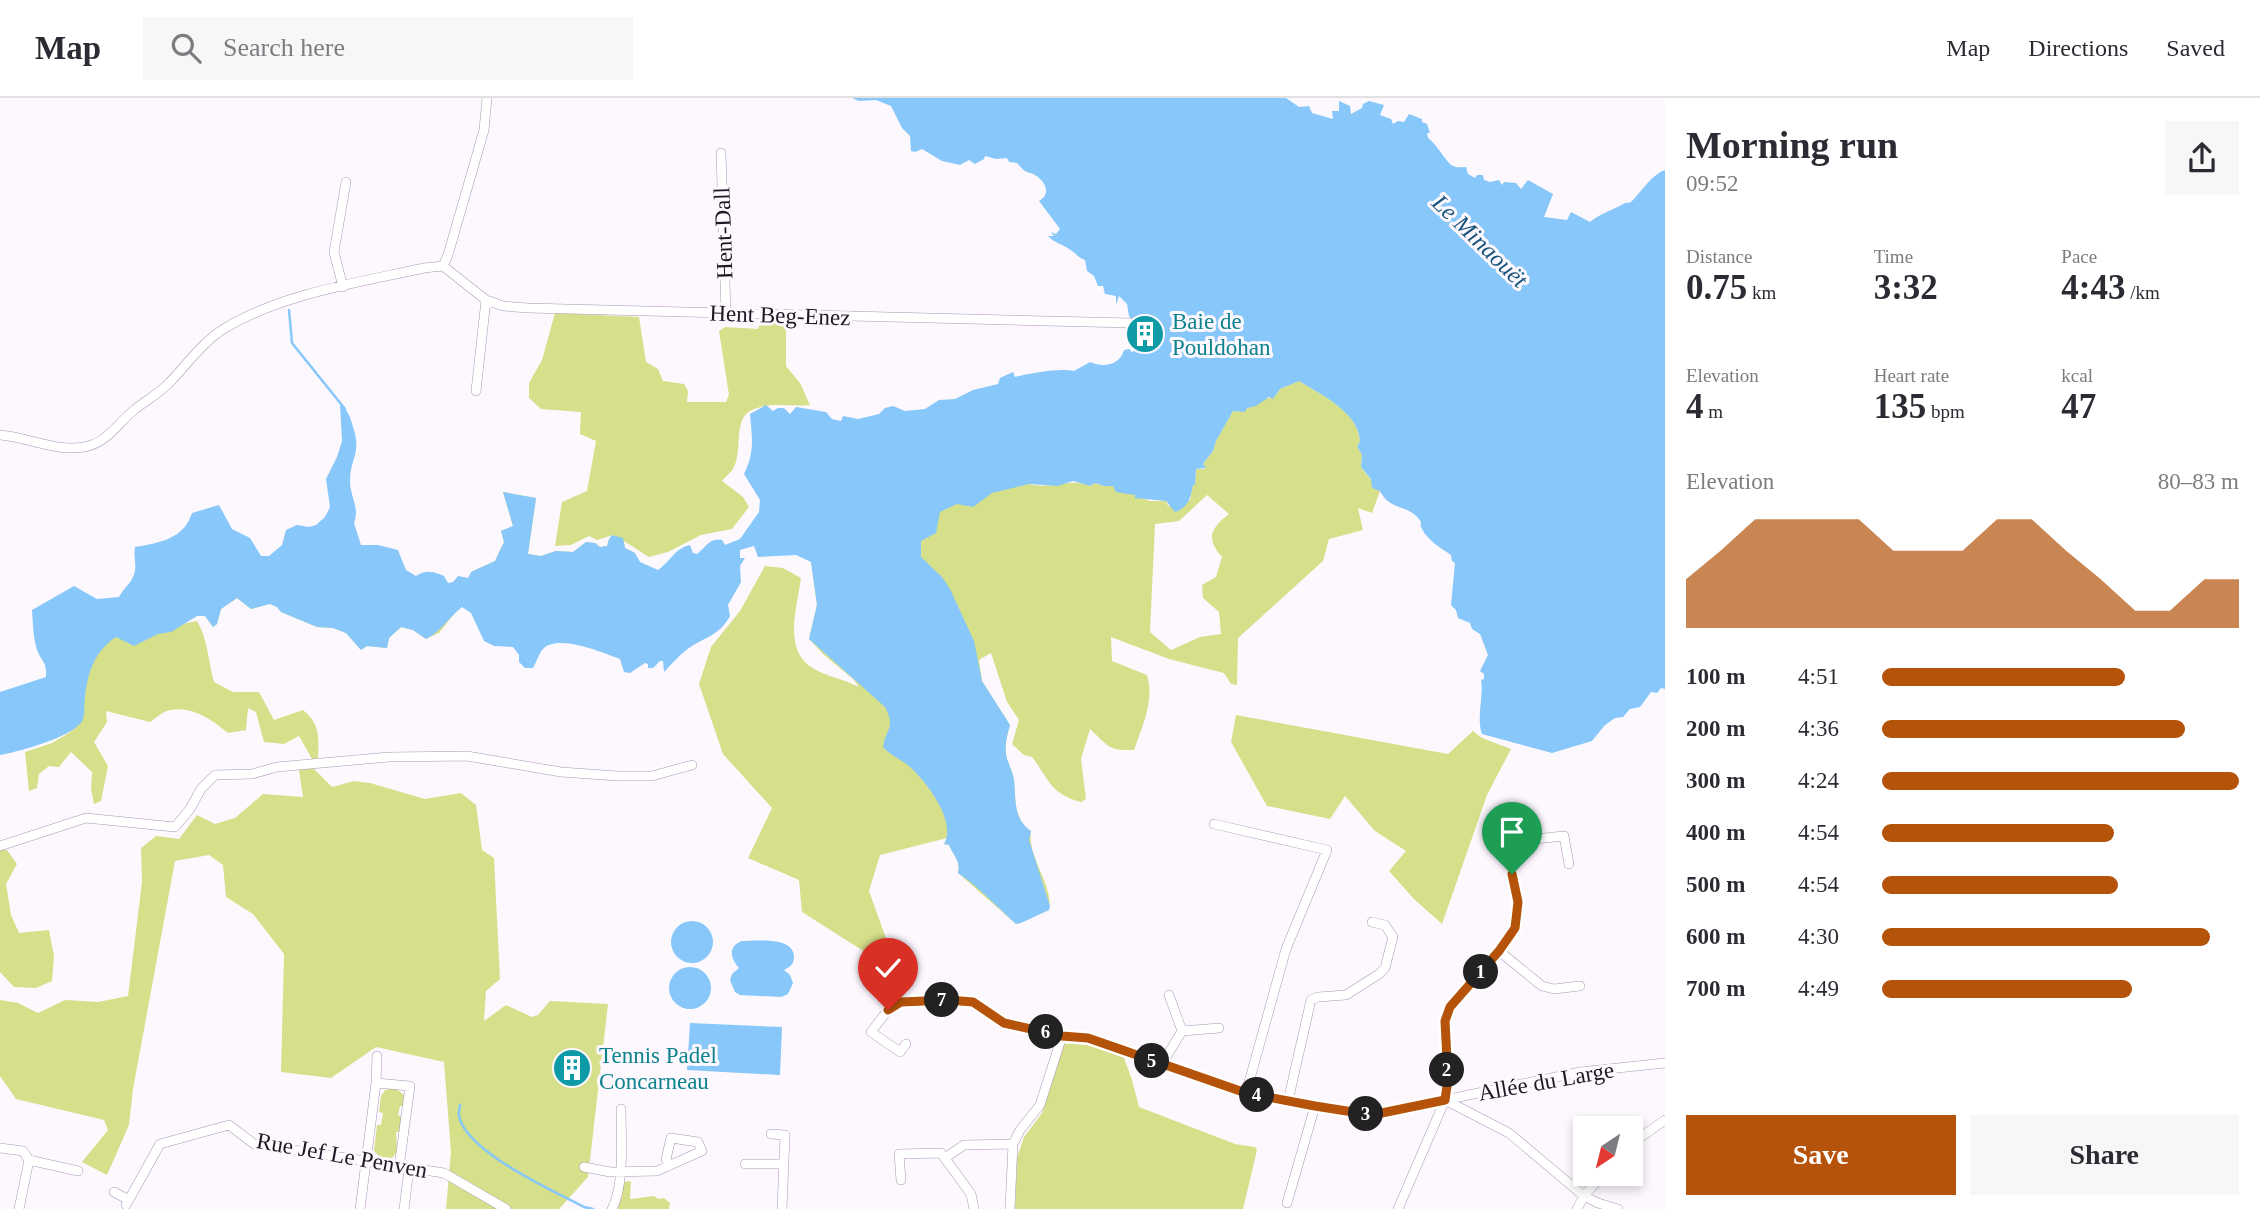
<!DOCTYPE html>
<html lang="en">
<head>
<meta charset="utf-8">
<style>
  :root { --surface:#fff; --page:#f7f7f7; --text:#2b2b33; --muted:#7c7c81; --line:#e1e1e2; --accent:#b45309 }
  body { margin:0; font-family:"Times New Roman",serif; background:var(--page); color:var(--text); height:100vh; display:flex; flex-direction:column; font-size:26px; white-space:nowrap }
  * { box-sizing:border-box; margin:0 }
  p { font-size:23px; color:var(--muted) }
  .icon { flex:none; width:38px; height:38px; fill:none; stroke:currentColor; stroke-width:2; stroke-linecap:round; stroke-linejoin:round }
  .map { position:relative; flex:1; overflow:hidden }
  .panel { display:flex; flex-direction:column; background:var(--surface); width:595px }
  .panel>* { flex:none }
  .needle { width:46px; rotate:215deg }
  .fabs { position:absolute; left:1573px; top:1018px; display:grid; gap:14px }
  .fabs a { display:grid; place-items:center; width:70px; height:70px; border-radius:0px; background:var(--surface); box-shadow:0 4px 10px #0003; font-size:35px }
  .pin { position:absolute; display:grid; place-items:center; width:60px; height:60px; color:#fff; margin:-72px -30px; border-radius:50% 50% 50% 0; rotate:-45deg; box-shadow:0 0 7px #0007 }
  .pin .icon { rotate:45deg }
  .km { position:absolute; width:35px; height:35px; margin:-18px; border-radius:50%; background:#222; color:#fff; font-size:19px; line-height:35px; text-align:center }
  .round { display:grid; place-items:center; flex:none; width:74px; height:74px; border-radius:0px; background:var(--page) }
  .overview { display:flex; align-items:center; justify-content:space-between; height:119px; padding:0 21px }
  h1 { font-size:38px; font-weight:700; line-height:52px }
  .metrics { display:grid; grid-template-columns:repeat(3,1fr); gap:10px; height:119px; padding:7px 21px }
  .metrics div { display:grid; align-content:center }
  .metrics b { font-size:35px; font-weight:700 }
  .metrics small { font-size:19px; font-weight:400 }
  .metrics p { font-size:19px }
  .chart { height:196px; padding:14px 21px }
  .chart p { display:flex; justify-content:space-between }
  .chart svg { width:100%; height:126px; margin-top:7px; fill:var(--accent); opacity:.7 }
  .action { display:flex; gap:14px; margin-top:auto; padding:14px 21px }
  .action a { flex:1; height:80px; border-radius:0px; background:var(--accent); color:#fff; font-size:28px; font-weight:700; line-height:80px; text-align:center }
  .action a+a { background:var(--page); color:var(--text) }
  ul { padding:0 21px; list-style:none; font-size:23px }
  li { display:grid; grid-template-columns:112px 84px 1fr; align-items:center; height:52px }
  li i { height:18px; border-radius:9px; background:var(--accent) }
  header { display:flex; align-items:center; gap:42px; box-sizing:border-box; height:98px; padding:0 35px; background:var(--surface); border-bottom:2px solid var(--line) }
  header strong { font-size:33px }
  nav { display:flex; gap:38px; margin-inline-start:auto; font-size:24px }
  .search { width:490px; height:63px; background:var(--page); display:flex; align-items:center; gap:18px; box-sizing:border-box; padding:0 24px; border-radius:0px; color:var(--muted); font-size:26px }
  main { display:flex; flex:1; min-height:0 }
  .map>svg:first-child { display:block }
  .green { fill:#d6df89; fill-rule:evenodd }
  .water { fill:#87c7f9 }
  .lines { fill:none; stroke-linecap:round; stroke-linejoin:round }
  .stream { stroke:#87c7f9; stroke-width:2.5 }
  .minor-casing { stroke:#ab96b4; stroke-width:10 }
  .minor { stroke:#fff; stroke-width:9 }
  .route-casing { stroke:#fff; stroke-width:14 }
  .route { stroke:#b45309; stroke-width:9 }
  .labels { text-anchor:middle; stroke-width:6; stroke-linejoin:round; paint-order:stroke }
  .street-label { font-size:23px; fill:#1f1723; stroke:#fdf8fe }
  .culture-label { font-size:23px; fill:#0d838f; stroke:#fdf8fe; text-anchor:start }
  .water-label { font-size:24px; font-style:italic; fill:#17547c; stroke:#fdf8fe }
</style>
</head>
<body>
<header>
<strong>Map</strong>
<div class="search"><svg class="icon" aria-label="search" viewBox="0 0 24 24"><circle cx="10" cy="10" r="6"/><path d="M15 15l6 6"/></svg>Search here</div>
<nav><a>Map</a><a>Directions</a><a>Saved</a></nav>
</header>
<main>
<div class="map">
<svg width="1665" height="1111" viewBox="0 0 1665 1111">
  <rect width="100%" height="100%" fill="#fdf8fe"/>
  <path class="green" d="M 555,215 L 639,219 L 646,264 L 658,271 L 663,283 L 684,286 L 688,293 L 687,304 L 726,304 L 729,297 L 719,233 L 725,229 L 758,231 L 761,223 L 786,222 L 786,268 L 800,285 L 810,307 C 792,309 771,304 754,311 C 731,319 744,353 733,371 C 730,375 725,379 722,383 L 743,399 L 749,409 L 732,431 L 701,437 L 668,454 L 649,459 L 624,443 L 625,450 L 635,455 L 471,474 L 495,463 L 504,444 L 501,433 L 513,428 L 503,394 L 536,400 L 528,456 L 541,458 L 556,453 L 573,454 L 586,444 L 595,445 L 600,449 L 607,448 L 609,441 L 613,437 L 597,442 L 589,438 L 571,447 L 555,448 L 562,404 L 587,393 L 596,343 L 580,336 L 581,314 L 541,311 L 529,300 L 529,285 L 542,262 Z
    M 1299,283 C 1320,296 1360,315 1360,344 L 1357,348 L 1362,357 L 1361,369 L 1380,393 L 1372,415 L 1358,410 L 1363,432 L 1329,441 L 1323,463 L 1238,540 L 1237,587 L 1231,586 L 1224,575 L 1169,561 L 1111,539 L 1112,563 L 1147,577 C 1155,602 1142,629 1134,652 C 1107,653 1109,648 1090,631 L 1081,661 L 1086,701 L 1081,704 C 1050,696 1049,681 1032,659 L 1024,657 L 1012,646 L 1019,622 L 1007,604 L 991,555 L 979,562 L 982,583 L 1010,627 C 1006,641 1003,653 1009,666 C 1011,672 1013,676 1014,682 C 1016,701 1013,721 1031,733 C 1027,760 1054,787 1049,812 L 1016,826 L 958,775 C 961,763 953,757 949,747 L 944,746 L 947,740 L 880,757 L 869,793 L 892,857 L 889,863 L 876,861 L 802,814 L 799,782 L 748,760 L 772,710 L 723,656 L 699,586 L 711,549 L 740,513 L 765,468 L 783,470 L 801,480 C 798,504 785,544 805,564 C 819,578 843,580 859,589 L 853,581 L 824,557 L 809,541 L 817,507 L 811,464 L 883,398 L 1104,370 L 1029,386 C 1052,392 1070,379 1090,388 L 1095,385 L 1104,388 L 1113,388 L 1150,403 L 1166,403 L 1168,408 L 1190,402 L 1193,387 L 1195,386 L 1196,371 L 1205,371 L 1203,366 L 1213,353 L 1216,343 L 1233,313 C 1249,315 1259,300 1274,299 L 1280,291 ZM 1207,397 L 1229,416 C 1211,430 1205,440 1222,459 L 1216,479 L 1202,487 L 1203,500 L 1219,514 L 1221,536 L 1200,539 L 1171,552 L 1150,534 L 1155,426 L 1179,423 Z
    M 230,489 L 454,516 L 439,535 L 426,541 L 413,532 L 401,529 L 389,540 L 387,550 L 367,548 L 361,552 L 346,535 L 333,530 L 317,529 L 281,514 L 277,509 L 270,506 L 251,511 L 237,500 L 221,511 L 217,526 L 213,529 L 205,518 L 197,518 L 182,526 L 197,523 C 208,541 208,563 214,584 L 233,594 L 259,594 L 274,622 L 303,612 C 320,626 319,639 318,660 L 312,661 L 299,638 L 284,646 L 264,644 L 256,614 L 248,610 L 246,632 L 228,635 C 212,622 193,608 170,612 C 163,613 156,620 150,624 L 106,613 L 107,624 L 94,644 L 108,668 L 101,703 L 94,706 L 91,691 L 92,674 L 71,654 L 59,669 L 49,668 L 39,676 L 37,690 L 29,693 L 25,654 L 52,645 L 74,632 L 50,643 L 91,547 Z
    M 1236,617 L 1448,656 L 1473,633 L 1482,640 L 1511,651 L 1487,697 L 1442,826 L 1414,801 L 1389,773 L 1406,753 L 1375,733 L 1345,698 L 1330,721 L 1267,708 L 1231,644 Z
    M 313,670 L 332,689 L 354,683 L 370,685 L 425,701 L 461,695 L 476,707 L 482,752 L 494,760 L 500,881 L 486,893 L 484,923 L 506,907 L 532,919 L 538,917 L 550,903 L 608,906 L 588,1079 L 559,1111 L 446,1111 L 451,1054 L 444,964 L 376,949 L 331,980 L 281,974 L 284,856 L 253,816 L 226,799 L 223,767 L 209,757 L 175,763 L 133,991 L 129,1027 L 107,1077 L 82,1064 L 108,1032 L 104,1022 L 16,1001 L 0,978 L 0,902 L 18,905 L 38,915 L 65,902 L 98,904 L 128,898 L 142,784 L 141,750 L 156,738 L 179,741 L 197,717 L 215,726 L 235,720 L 263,696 L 303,699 L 299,672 Z
    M 0,751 L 7,752 L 17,766 L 6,786 L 11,817 L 19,835 L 49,832 L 54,858 L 52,883 L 36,890 L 14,889 L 0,874 Z
    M 1077,944 L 1123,957 L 1132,982 L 1139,1009 L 1235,1046 L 1255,1049 L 1257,1052 L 1243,1111 L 1015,1111 L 1017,1060 L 1024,1039 L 1042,1015 L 1058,960 L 1065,946 Z
    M 395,990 L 404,997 L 404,1008 L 400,1008 L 398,1017 L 402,1019 L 400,1034 L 396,1034 L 397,1054 L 392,1060 L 381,1060 L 374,1053 L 377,1027 L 381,1027 L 383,1015 L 379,1014 L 381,998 L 385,992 Z
    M 631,1083 L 630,1101 L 654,1098 L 658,1101 L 664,1100 L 670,1105 L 669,1111 L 618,1111 L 624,1084 Z"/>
  <path class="water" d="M 852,0 L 1286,0 L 1299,9 L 1309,8 L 1312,15 L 1333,21 L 1332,13 L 1339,13 L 1339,3 L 1350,8 L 1351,16 L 1362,10 L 1363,6 L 1369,3 L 1384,7 L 1380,17 L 1391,21 L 1393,26 L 1398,23 L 1404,24 L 1409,16 L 1422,21 L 1422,24 L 1427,26 L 1430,35 L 1427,35 L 1428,40 C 1437,46 1448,67 1453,68 C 1457,70 1461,69 1466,69 L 1468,76 L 1475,80 L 1477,77 L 1483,77 L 1484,82 L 1490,84 L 1499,82 L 1502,87 L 1504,84 L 1516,85 L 1521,91 L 1528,82 L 1553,96 L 1544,119 L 1567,122 L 1571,114 L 1590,124 C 1599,116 1613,112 1623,106 C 1629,103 1628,107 1633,102 C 1642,92 1653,76 1665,72 L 1665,591 L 1661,590 L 1657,595 L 1651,594 L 1640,609 L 1630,611 L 1623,619 L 1615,620 L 1605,627 L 1592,643 L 1552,655 L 1482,636 C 1476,620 1484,597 1481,582 L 1484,581 L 1484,576 L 1480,573 L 1488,557 L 1480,536 L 1472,531 L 1470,525 L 1458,520 L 1456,512 L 1451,507 L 1455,465 L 1452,463 L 1451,457 C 1442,451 1427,442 1422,431 C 1419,426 1423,426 1419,421 C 1407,406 1390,413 1380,393 L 1372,390 L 1371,381 L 1361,369 L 1362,357 L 1357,348 L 1360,344 C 1360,315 1320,296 1299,283 L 1280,291 L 1273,301 L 1269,299 L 1256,308 L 1247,310 L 1245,314 L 1233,313 L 1216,343 L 1213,353 L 1203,366 L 1206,370 L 1196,371 L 1195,387 L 1193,387 C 1191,399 1188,410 1175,414 L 1166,403 L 1135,400 L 1135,397 L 1116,394 L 1113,388 L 1104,388 L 1095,385 L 1090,388 L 1073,383 L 1058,388 L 1029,386 L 992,395 L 973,409 L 957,406 L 940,414 L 936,435 L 921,443 L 921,459 L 942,479 L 950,491 L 974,543 L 982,583 L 1010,627 C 1006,641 1003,653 1009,666 C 1011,672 1013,676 1014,682 C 1016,701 1013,721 1031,733 L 1029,742 L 1050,808 L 1049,812 L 1021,825 L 1016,826 C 997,809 979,789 958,775 C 961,763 953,757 949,747 L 944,746 C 957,724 927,684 910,669 C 901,661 891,658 883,649 C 886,630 896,630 885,609 L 809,541 L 817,507 L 811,464 L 796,457 L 758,459 L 754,448 L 740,452 L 740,460 L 745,460 L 740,468 L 741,484 L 728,507 L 730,518 C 718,539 706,538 689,550 C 679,557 672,566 664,574 L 663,563 L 660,563 L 653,570 L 648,570 L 648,566 L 645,565 L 630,575 L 624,574 L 620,561 C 604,555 559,536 544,550 C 539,555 536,565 533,570 L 525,570 L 519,564 L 519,557 L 513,549 L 494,548 L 484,543 L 471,515 L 462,509 C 448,520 442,533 426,541 L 413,532 L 401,529 L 389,540 L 387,550 L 367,548 L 361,552 L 346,535 L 333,530 L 317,529 L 281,514 L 277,509 L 270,506 L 251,511 L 237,500 L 221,511 L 217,526 L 213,529 L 205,518 L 197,518 L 171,534 L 158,536 L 134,548 L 116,539 C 94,554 88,574 85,599 C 84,606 85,615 83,621 C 77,638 18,654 0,657 L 0,594 L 46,579 C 47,564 42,564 37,552 C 33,539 33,525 32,512 L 74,488 L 97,501 L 119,499 C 123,491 130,486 133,479 C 138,469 133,460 135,449 C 159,445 184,441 192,415 L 219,407 L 232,431 L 250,440 L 261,458 L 269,458 L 282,447 L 286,432 L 297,427 L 309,429 L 316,427 L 325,419 L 330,409 L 326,381 L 337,359 L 342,343 L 340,306 C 349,314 350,318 353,329 C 362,356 350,360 350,383 C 350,399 360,409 354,425 L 361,447 L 378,447 L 398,452 L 406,472 L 416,478 C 426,471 434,474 444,478 L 448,485 L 453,484 L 458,478 L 468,480 L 471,474 L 495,463 L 504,444 L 501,433 L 513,428 L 503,394 L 536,400 L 528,456 L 541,458 L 556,453 L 573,454 L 586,444 L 595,445 L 600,449 L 607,448 L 609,441 L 612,437 L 623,440 L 625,450 L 635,455 L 640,464 L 658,472 C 671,463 675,450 690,447 L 693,455 L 697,456 C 706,449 709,440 722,442 L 725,447 L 740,441 L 759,414 L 760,402 L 744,376 C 755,354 752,340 750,316 L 766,307 L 773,313 L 778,310 L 784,310 L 790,316 L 796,309 L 826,314 L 832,321 L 841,323 L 843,318 L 858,321 L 879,316 L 885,310 L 893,308 L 905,313 L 925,311 L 939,302 L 955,301 L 973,292 L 998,286 L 1000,280 L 1013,274 L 1015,279 C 1033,275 1058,270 1074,273 L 1090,264 C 1104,270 1120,267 1124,252 L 1130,251 L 1131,254 L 1137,252 L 1139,232 L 1129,218 L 1127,206 L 1119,198 L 1116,207 L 1116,198 L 1105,196 L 1103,188 L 1098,188 L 1094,178 L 1087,173 L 1085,162 C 1077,159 1076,155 1069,151 C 1062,146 1054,145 1048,138 L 1054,138 L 1051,134 L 1056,136 L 1060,131 L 1039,103 C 1052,96 1045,83 1035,77 C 1032,75 1028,75 1025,73 C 1023,72 1018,66 1017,65 L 1009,64 L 1007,60 L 996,61 L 985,58 L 984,61 L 975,66 L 969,62 L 960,67 L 942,63 L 922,51 L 915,54 L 911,53 L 910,38 L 902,30 L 891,8 L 876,2 L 859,3 Z
    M671 844a21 21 0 1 1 42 0a21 21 0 1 1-42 0Z
    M 742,843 C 756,843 794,838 794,859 C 794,866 790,869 784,872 L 790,877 L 793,885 L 788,896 L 781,899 L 740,897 L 735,894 L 730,882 L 732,876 L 739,870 C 730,860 728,848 742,843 Z
    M669 890a21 21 0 1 1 42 0a21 21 0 1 1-42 0Z
    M 690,925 L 782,929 L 780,977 L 687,972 Z"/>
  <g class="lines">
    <path class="stream" d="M 289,212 L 292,245 L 345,311
      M 460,1007 C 460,1011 458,1014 459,1018 C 466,1054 554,1093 584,1109 L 593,1111"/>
    <defs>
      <path id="minor" d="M 721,55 L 726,215
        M 443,168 L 486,202 L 503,208 L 528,210 L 1130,225
        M 443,168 L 448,157 L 484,32 L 487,0
        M 343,189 L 334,154 L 346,84
        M 476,293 L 486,202
        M 0,337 C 28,339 55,354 84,349 C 107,345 117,326 134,312 C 145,303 158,296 168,286 C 187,267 202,244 225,230 C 282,196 360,184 424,170 L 443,168
        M 1214,726 L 1327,752 L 1286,851 L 1246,995
        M 0,748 L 86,720 L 175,729 L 190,711 L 201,691 L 215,677 L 252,676 L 277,669 L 389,659 L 467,658 L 561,674 L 618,678 L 652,678 L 692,667
        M 1499,853 L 1542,888 L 1554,891 L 1580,888
        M 1169,897 L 1182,933
        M 1182,933 L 1219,930
        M 906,946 L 900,954 L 871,934 L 888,912 L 901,904 L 948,902 L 973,904 L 1005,925 L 1062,938 L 1088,940 L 1246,995 L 1372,1017 L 1580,974 L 1665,965
        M 1162,966 L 1182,933
        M 376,985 L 410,988 L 399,1069
        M 1445,1002 L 1509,1035 L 1584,1098 L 1598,1105 L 1618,1111
        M 1288,1003 L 1311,902 L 1318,899 L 1346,897 L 1379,876 L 1385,870 L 1393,839 L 1385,827 L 1372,824
        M 771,1036 L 785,1037 L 782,1111
        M 1631,1046 L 1665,1022
        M 0,1050 L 23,1053 L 29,1062 L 19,1111
        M 945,1060 L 964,1047 L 1013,1046
        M 29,1062 L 78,1073
        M 745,1066 L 784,1066
        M 584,1069 L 610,1074 L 657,1073 L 702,1053 L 698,1044 L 671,1040 L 666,1061 L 669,1068
        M 901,1082 L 899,1056 L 941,1055 L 971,1096 L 974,1111
        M 114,1094 L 129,1102
        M 1287,1105 L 1315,1008
        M 126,1107 L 160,1046 L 229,1027 L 254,1046 L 444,1075 L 506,1111
        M 360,1111 L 376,985 L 377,958
        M 404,1111 L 409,1070
        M 612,1111 C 625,1086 621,1039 621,1011
        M 1010,1111 L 1013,1046 L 1020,1032 L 1040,1007 L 1062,938
        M 1398,1111 L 1445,1002 L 1448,981 L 1445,923 L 1450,909 L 1499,853 L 1515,829 L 1518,804 L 1512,776 L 1514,762 L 1525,742 L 1564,738 L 1569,766
        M 1577,1111 L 1584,1098 L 1603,1076"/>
    </defs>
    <use href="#minor" class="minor-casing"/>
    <use href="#minor" class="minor"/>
  </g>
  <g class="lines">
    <defs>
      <path id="route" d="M 888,912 L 901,904 L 948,902 L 973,904 L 1004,925 L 1062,938 L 1088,940 L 1246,995 L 1315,1008 L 1372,1017 L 1445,1002 L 1448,981 L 1445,923 L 1450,909 L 1499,853 L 1515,830 L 1518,804 L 1512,776"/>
    </defs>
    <use href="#route" class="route-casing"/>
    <use href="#route" class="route"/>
  </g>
  <defs>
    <symbol id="building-disc" viewBox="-11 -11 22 22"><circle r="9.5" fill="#0f9aa8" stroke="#fdf8fe"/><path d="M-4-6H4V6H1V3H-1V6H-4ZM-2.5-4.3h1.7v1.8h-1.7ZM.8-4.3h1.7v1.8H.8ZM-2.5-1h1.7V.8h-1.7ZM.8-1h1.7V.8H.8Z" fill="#fff"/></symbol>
  </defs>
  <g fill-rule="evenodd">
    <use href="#building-disc" x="1123" y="214" width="44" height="44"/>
    <use href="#building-disc" x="550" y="948" width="44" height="44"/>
  </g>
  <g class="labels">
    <g class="street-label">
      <text transform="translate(723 135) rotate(-92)" y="8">Hent-Dall</text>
      <text transform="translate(780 217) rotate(2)" y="8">Hent Beg-Enez</text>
      <text transform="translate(1546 983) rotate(-10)" y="8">Allée du Large</text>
      <text transform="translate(342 1057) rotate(10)" y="8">Rue Jef Le Penven</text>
    </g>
    <g class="culture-label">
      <text x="1172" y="231">Baie de<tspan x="1172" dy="26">Pouldohan</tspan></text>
      <text x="599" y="965">Tennis Padel<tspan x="599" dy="26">Concarneau</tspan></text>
    </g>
    <g class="water-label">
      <text transform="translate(1480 143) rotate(44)" y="8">Le Minaouët</text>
    </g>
  </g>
</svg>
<div class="fabs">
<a><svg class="needle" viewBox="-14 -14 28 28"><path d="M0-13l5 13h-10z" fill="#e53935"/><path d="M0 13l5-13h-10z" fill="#7c7c81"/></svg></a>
</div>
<div class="pin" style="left:1512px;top:776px;background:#1e9e55"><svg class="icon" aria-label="arrive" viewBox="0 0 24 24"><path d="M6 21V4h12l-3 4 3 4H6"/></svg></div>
<div class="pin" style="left:888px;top:912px;background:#d93025"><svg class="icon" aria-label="check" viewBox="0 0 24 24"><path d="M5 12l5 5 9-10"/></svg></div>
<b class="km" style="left:1481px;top:874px">1</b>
<b class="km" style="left:1447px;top:972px">2</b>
<b class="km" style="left:1366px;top:1016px">3</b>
<b class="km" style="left:1257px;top:997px">4</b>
<b class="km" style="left:1152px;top:963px">5</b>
<b class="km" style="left:1046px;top:934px">6</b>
<b class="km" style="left:942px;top:902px">7</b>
</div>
<section class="panel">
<div class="overview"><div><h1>Morning run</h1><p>09:52</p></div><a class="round"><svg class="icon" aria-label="share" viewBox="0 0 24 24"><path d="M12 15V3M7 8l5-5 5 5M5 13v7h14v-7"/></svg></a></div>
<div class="metrics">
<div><p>Distance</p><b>0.75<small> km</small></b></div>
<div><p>Time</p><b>3:32</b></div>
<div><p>Pace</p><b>4:43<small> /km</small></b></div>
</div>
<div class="metrics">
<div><p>Elevation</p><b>4<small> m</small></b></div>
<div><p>Heart rate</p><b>135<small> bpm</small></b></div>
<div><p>kcal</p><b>47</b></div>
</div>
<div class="chart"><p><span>Elevation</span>80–83 m</p>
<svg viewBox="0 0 160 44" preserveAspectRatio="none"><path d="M0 44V27L10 17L20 6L30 6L40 6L50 6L60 17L70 17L80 17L90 6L100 6L110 17L120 27L130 38L140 38L150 27L160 27V44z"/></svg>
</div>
<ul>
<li><b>100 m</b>4:51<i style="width:68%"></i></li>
<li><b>200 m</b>4:36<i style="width:85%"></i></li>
<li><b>300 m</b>4:24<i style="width:100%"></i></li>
<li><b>400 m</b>4:54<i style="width:65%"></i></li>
<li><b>500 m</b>4:54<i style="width:66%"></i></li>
<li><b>600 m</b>4:30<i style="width:92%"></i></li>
<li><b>700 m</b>4:49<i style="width:70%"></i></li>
</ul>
<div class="action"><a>Save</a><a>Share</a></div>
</section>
</main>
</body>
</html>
